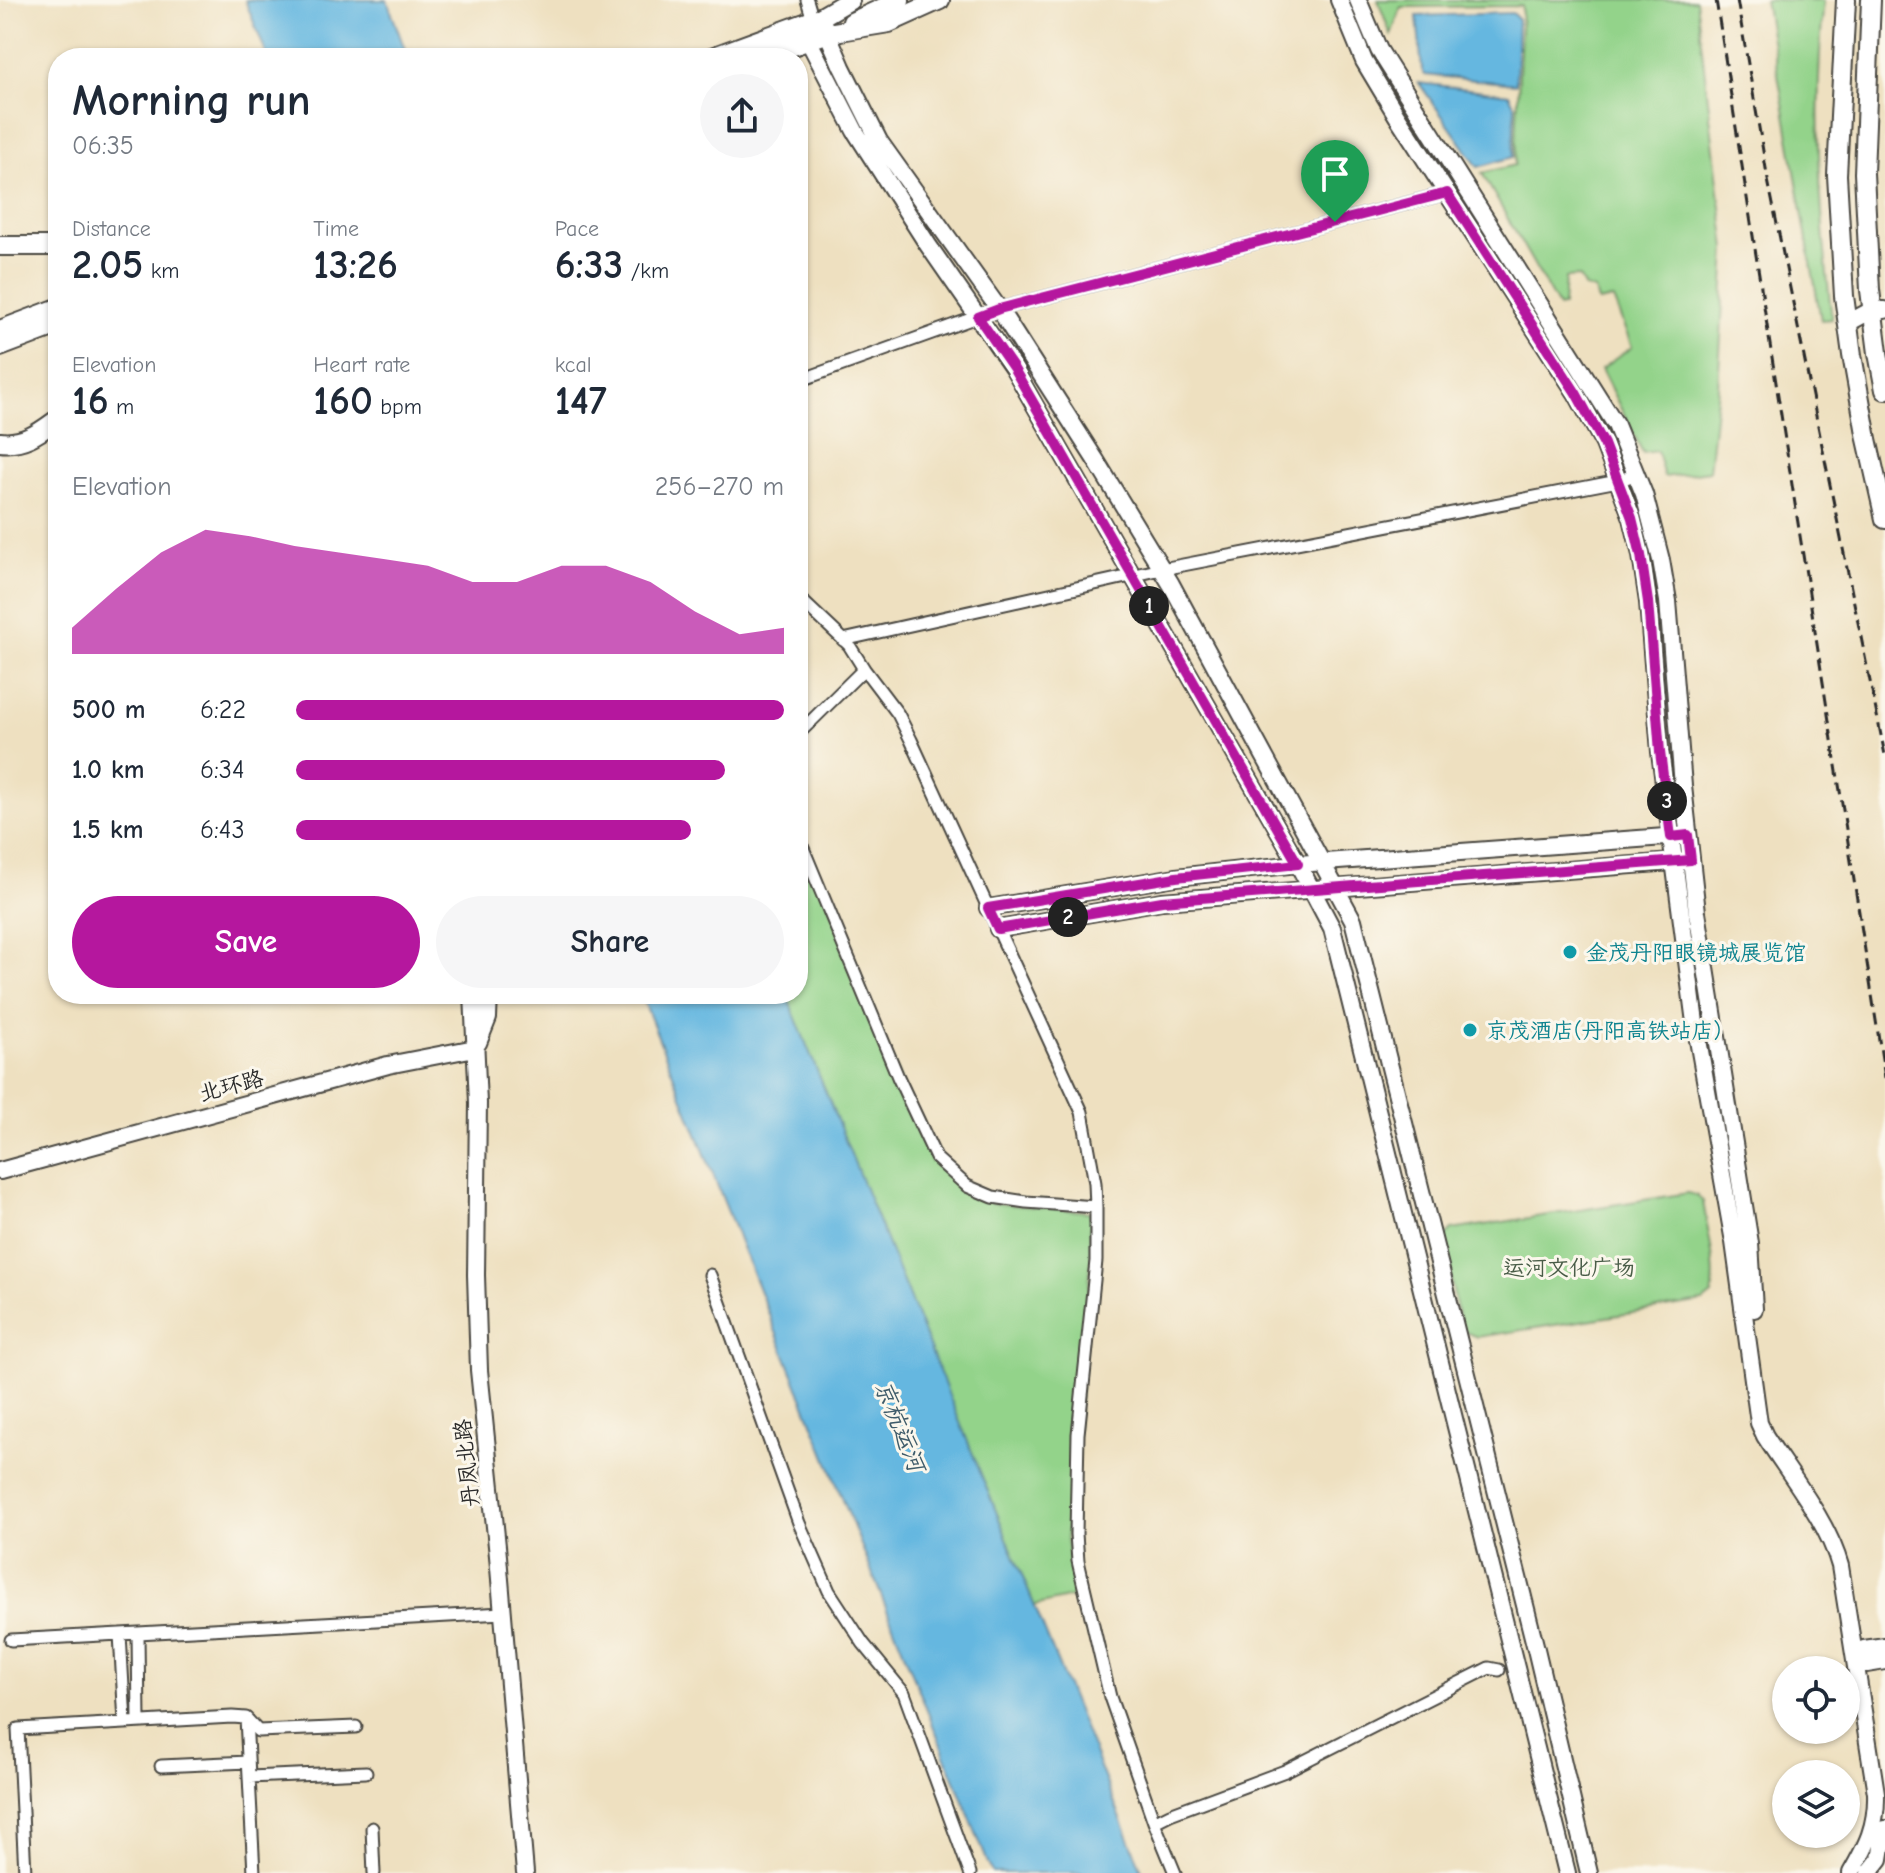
<!DOCTYPE html>
<html lang="en">
<head>
<meta charset="utf-8">
<style>
  :root { --surface:#fff; --page:#f6f6f7; --text:#1f2937; --muted:#747a83; --accent:#b5179e }
  body { margin:0; font-family:"Comic Neue","LXGW WenKai TC",sans-serif; background:var(--page); color:var(--text); height:100vh; display:flex; flex-direction:column; font-size:30px; white-space:nowrap }
  * { box-sizing:border-box; margin:0 }
  p { font-size:26px; color:var(--muted) }
  .icon { flex:none; width:44px; height:44px; fill:none; stroke:currentColor; stroke-width:2; stroke-linecap:round; stroke-linejoin:round }
  .map { position:relative; flex:1; overflow:hidden }
  .drawer { position:absolute; left:48px; top:48px; width:760px; height:956px; display:flex; flex-direction:column; background:var(--surface); border-radius:32px; box-shadow:0 2px 6px #0004 }
  .drawer>* { flex:none }
  .tools { position:absolute; left:1772px; top:1656px; display:grid; gap:16px }
  .tools a { display:grid; place-items:center; width:88px; height:88px; border-radius:50%; background:var(--surface); box-shadow:0 2px 6px #0004; font-size:40px }
  .pin { position:absolute; display:grid; place-items:center; width:68px; height:68px; color:#fff; margin:-82px -34px; border-radius:50% 50% 50% 0; rotate:-45deg; box-shadow:0 0 8px #0007 }
  .pin .icon { rotate:45deg }
  .km { position:absolute; width:40px; height:40px; margin:-20px; border-radius:50%; background:#222; color:#fff; font-size:22px; line-height:40px; text-align:center }
  .round { display:grid; place-items:center; flex:none; width:84px; height:84px; border-radius:42px; background:var(--page) }
  .summary { display:flex; align-items:center; justify-content:space-between; height:136px; padding:0 24px }
  h1 { font-size:44px; font-weight:700; line-height:60px }
  .metrics { display:grid; grid-template-columns:repeat(3,1fr); gap:12px; height:136px; padding:8px 24px }
  .metrics div { display:grid; align-content:center }
  .metrics b { font-size:40px; font-weight:700 }
  .metrics small { font-size:22px; font-weight:400 }
  .metrics p { font-size:22px }
  .chart { height:224px; padding:16px 24px }
  .chart p { display:flex; justify-content:space-between }
  .chart svg { width:100%; height:144px; margin-top:8px; fill:var(--accent); opacity:.7 }
  .primary-button { display:flex; gap:16px; margin-top:auto; padding:16px 24px }
  .primary-button a { flex:1; height:92px; border-radius:48px; background:var(--accent); color:#fff; font-size:32px; font-weight:700; line-height:92px; text-align:center }
  .primary-button a+a { background:var(--page); color:var(--text) }
  ul { padding:0 24px; list-style:none; font-size:26px }
  li { display:grid; grid-template-columns:128px 96px 1fr; align-items:center; height:60px }
  li i { height:20px; border-radius:10px; background:var(--accent) }
  .map>svg:first-child { display:block }
  .green { fill:#93d38a; stroke:#5f7f5a; stroke-width:2 }
  .water { fill:#65b7e0; stroke:#487186; stroke-width:2 }
  .lines { fill:none; stroke-linecap:round; stroke-linejoin:round }
  .street-casing { stroke:#484641; stroke-width:15 }
  .secondary-casing { stroke:#484641; stroke-width:20 }
  .primary-casing { stroke:#484641; stroke-width:22 }
  .street { stroke:#fff; stroke-width:11 }
  .secondary { stroke:#fff; stroke-width:16 }
  .primary { stroke:#fff; stroke-width:18 }
  .rail { stroke:#2b2b2b; stroke-width:3; stroke-dasharray:12 6; stroke-linecap:butt }
  .route-casing { stroke:#fff; stroke-width:16 }
  .route { stroke:#b5179e; stroke-width:10 }
  .culture-dot { fill:#0f9aa8; stroke:#fbf7ec; stroke-width:3 }
  .labels { text-anchor:middle; stroke-width:6; stroke-linejoin:round; paint-order:stroke }
  .culture-label { font-size:22px; fill:#0d838f; stroke:#fbf7ec; text-anchor:start }
  .street-label { font-size:22px; fill:#2b2b2b; stroke:#fbf7ec }
  .park-label { font-size:22px; fill:#4a5d48; stroke:#fbf7ec }
  .water-label { font-size:24px; font-style:italic; fill:#3f5c6a; stroke:#fbf7ec }
</style>
</head>
<body>
<div class="map">
<svg width="1885" height="1873" viewBox="0 0 1885 1873">
  <rect width="100%" height="100%" fill="#fbf7ec"/>
  <filter id="ink" filterUnits="userSpaceOnUse"><feTurbulence type="fractalNoise" baseFrequency=".0125" numOctaves="2"/><feDisplacementMap in="SourceGraphic" scale="16" xChannelSelector="R" yChannelSelector="G"/><feConvolveMatrix kernelMatrix="1 2 1 2 8 2 1 2 1" color-interpolation-filters="sRGB"/></filter>
  <filter id="wash" filterUnits="userSpaceOnUse"><feTurbulence type="fractalNoise" baseFrequency=".006" numOctaves="4" result="noise"/><feDisplacementMap in="SourceGraphic" scale="32" xChannelSelector="R" yChannelSelector="G"/><feGaussianBlur stdDeviation="1.8" result="paint"/><feColorMatrix in="noise" values="0 0 0 0 0 0 0 0 0 0 0 0 0 0 0 0 0 1.4 0 .05"/><feComposite in="paint" operator="in"/></filter>
  <g filter="url(#wash)">
    <rect width="100%" height="100%" fill="#eee0c0"/>
    <path class="green" d="M 1378,0 L 1696,0 L 1726,249 L 1718,388 L 1709,471 L 1664,477 L 1657,451 L 1643,453 L 1601,369 L 1632,347 L 1613,299 L 1598,302 L 1595,290 L 1585,288 L 1579,277 L 1565,278 L 1563,306 L 1558,307 L 1482,173 L 1515,165 L 1522,6 L 1401,7 L 1391,35 Z
      M 1765,0 L 1824,0 C 1813,106 1819,213 1832,319 L 1821,320 Z
      M 798,826 L 929,1152 L 955,1178 L 959,1189 L 992,1203 L 1090,1212 L 1091,1262 L 1075,1454 L 1066,1540 L 1075,1596 L 1034,1606 L 785,994 L 798,994 Z
      M 1688,1193 L 1697,1196 L 1703,1201 C 1707,1229 1718,1267 1712,1295 L 1703,1302 L 1477,1337 L 1465,1332 L 1459,1320 L 1444,1247 L 1445,1237 L 1452,1230 Z"/>
    <path class="water" d="M 245,0 L 387,0 L 408,58 L 268,58 Z
      M 1512,13 L 1518,19 L 1516,84 L 1425,75 L 1422,70 L 1417,16 Z
      M 1419,83 L 1509,94 L 1515,106 L 1513,157 L 1478,167 Z
      M 641,994 L 786,994 L 1143,1873 L 992,1873 Z"/>
  </g>
  <g filter="url(#ink)">
    <g class="lines">
      <defs>
        <path id="street" d="M 807,0 L 813,20
          M 798,381 L 999,309 L 1447,193
          M 798,597 L 849,645 L 864,669 L 798,734
          M 843,640 L 1162,569 L 1618,481 L 1636,474
          M 864,669 L 898,714 L 911,740 L 1082,1112 L 1095,1183 L 1096,1207
          M 798,836 L 898,1077 L 936,1158 L 967,1186 L 993,1197 L 1026,1202 L 1096,1207 L 1096,1261 L 1078,1434 L 1076,1534 L 1078,1561 L 1110,1697 L 1154,1822 L 1175,1873
          M 710,1275 L 799,1523 L 829,1591 L 863,1643 L 904,1693 L 970,1873
          M 138,1633 L 139,1722
          M 120,1634 L 125,1723
          M 11,1640 L 503,1613
          M 246,1718 L 254,1873
          M 161,1766 L 248,1762
          M 249,1777 L 366,1772
          M 1154,1822 L 1170,1814 L 1285,1771 L 1489,1668 L 1499,1670
          M 372,1828 L 374,1873
          M 25,1873 L 18,1729 L 232,1717 L 246,1718 L 258,1731 L 356,1727"/>
        <path id="secondary" d="M 1339,0 L 1364,61 L 1397,116 L 1576,393 L 1604,444 L 1632,518 L 1641,555 L 1648,602 L 1660,752 L 1695,1023 L 1734,1242 L 1759,1423 L 1765,1436 C 1790,1475 1828,1522 1840,1566 L 1876,1793 C 1877,1826 1867,1845 1851,1873
          M 1358,0 L 1379,50 L 1616,425 L 1644,494 L 1661,560 L 1668,601 L 1683,786 L 1697,912 L 1750,1243 L 1754,1309
          M 823,23 L 842,67 L 879,141 L 999,309 L 1095,459 L 1171,584 L 1353,920 L 1536,1649 L 1589,1873
          M 803,30 L 855,131 L 928,245 L 1014,369 L 1298,864 L 1332,928 L 1567,1873
          M 1848,323 L 1872,310 L 1885,310
          M 988,908 L 1176,877 L 1298,864 L 1679,836
          M 998,929 L 1162,901 L 1685,861
          M 473,994 L 478,1103 L 476,1275 L 479,1370 L 498,1556 L 525,1873
          M 478,1043 L 488,1018 L 489,994
          M 0,1171 L 388,1065 L 475,1048
          M 1885,1646 L 1864,1649 L 1855,1658 L 1867,1664 L 1885,1661
          M 1869,1873 L 1880,1859 L 1885,1829"/>
        <path id="primary" d="M 1846,0 L 1837,175 L 1844,296 L 1852,355 L 1867,439 L 1885,519
          M 1871,0 L 1864,173 L 1870,290 L 1878,353 L 1885,390
          M 852,22 L 900,0
          M 709,58 L 821,17 L 850,0
          M 761,58 L 828,33 L 889,23 L 940,0
          M 0,246 L 58,246
          M 0,330 L 58,308
          M 0,347 L 58,325
          M 0,442 C 24,445 40,432 58,419"/>
      </defs>
      <use href="#street" class="street-casing"/>
      <use href="#secondary" class="secondary-casing"/>
      <use href="#primary" class="primary-casing"/>
      <use href="#street" class="street"/>
      <use href="#secondary" class="secondary"/>
      <use href="#primary" class="primary"/>
      <path class="rail" d="M 1716,0 L 1885,1078
        M 1737,0 L 1768,180 L 1885,755"/>
    </g>
  </g>
  <g class="lines" filter="url(#ink)">
    <defs>
      <path id="route" d="M 1447,193 L 1576,393 L 1604,444 L 1632,518 L 1641,555 L 1648,602 L 1660,752 L 1671,837 L 1688,835 L 1691,860 L 1162,901 L 998,929 L 988,908 L 1176,877 L 1298,864 L 1014,369 L 978,317 L 999,309 Z"/>
    </defs>
    <use href="#route" class="route-casing"/>
    <use href="#route" class="route"/>
  </g>
  <g class="culture-dot">
    <circle cx="1570" cy="952" r="8"/>
    <circle cx="1470" cy="1030" r="8"/>
  </g>
  <g class="labels">
    <g class="culture-label">
      <text x="1586" y="960">金茂丹阳眼镜城展览馆</text>
      <text x="1486" y="1038">京茂酒店(丹阳高铁站店)</text>
    </g>
    <g class="street-label">
      <text transform="translate(231 1085) rotate(-15)" y="8">北环路</text>
      <text transform="translate(466 1463) rotate(-96)" y="8">丹凤北路</text>
    </g>
    <g class="park-label">
      <text x="1569" y="1275">运河文化广场</text>
    </g>
    <g class="water-label">
      <text transform="translate(900 1426) rotate(68)" y="8">京杭运河</text>
    </g>
  </g>
</svg>
<div class="tools">
<a><svg class="icon" aria-label="locate" viewBox="0 0 24 24"><circle cx="12" cy="12" r="6"/><path d="M12 2v4M12 18v4M2 12h4M18 12h4"/></svg></a>
<a><svg class="icon" aria-label="layers" viewBox="0 0 24 24"><path d="M12 4l9 5-9 5-9-5zM3 14l9 5 9-5"/></svg></a>
</div>
<div class="pin" style="left:1335px;top:222px;background:#1e9e55"><svg class="icon" aria-label="arrive" viewBox="0 0 24 24"><path d="M6 21V4h12l-3 4 3 4H6"/></svg></div>
<b class="km" style="left:1149px;top:606px">1</b>
<b class="km" style="left:1068px;top:917px">2</b>
<b class="km" style="left:1667px;top:801px">3</b>
<section class="drawer">
<div class="summary"><div><h1>Morning run</h1><p>06:35</p></div><a class="round"><svg class="icon" aria-label="share" viewBox="0 0 24 24"><path d="M12 15V3M7 8l5-5 5 5M5 13v7h14v-7"/></svg></a></div>
<div class="metrics">
<div><p>Distance</p><b>2.05<small> km</small></b></div>
<div><p>Time</p><b>13:26</b></div>
<div><p>Pace</p><b>6:33<small> /km</small></b></div>
</div>
<div class="metrics">
<div><p>Elevation</p><b>16<small> m</small></b></div>
<div><p>Heart rate</p><b>160<small> bpm</small></b></div>
<div><p>kcal</p><b>147</b></div>
</div>
<div class="chart"><p><span>Elevation</span>256–270 m</p>
<svg viewBox="0 0 160 44" preserveAspectRatio="none"><path d="M0 44V36L10 24L20 13L30 6L40 8L50 11L60 13L70 15L80 17L90 22L100 22L110 17L120 17L130 22L140 31L150 38L160 36V44z"/></svg>
</div>
<ul>
<li><b>500 m</b>6:22<i style="width:100%"></i></li>
<li><b>1.0 km</b>6:34<i style="width:88%"></i></li>
<li><b>1.5 km</b>6:43<i style="width:81%"></i></li>
</ul>
<div class="primary-button"><a>Save</a><a>Share</a></div>
</section>
</div>
</body>
</html>
